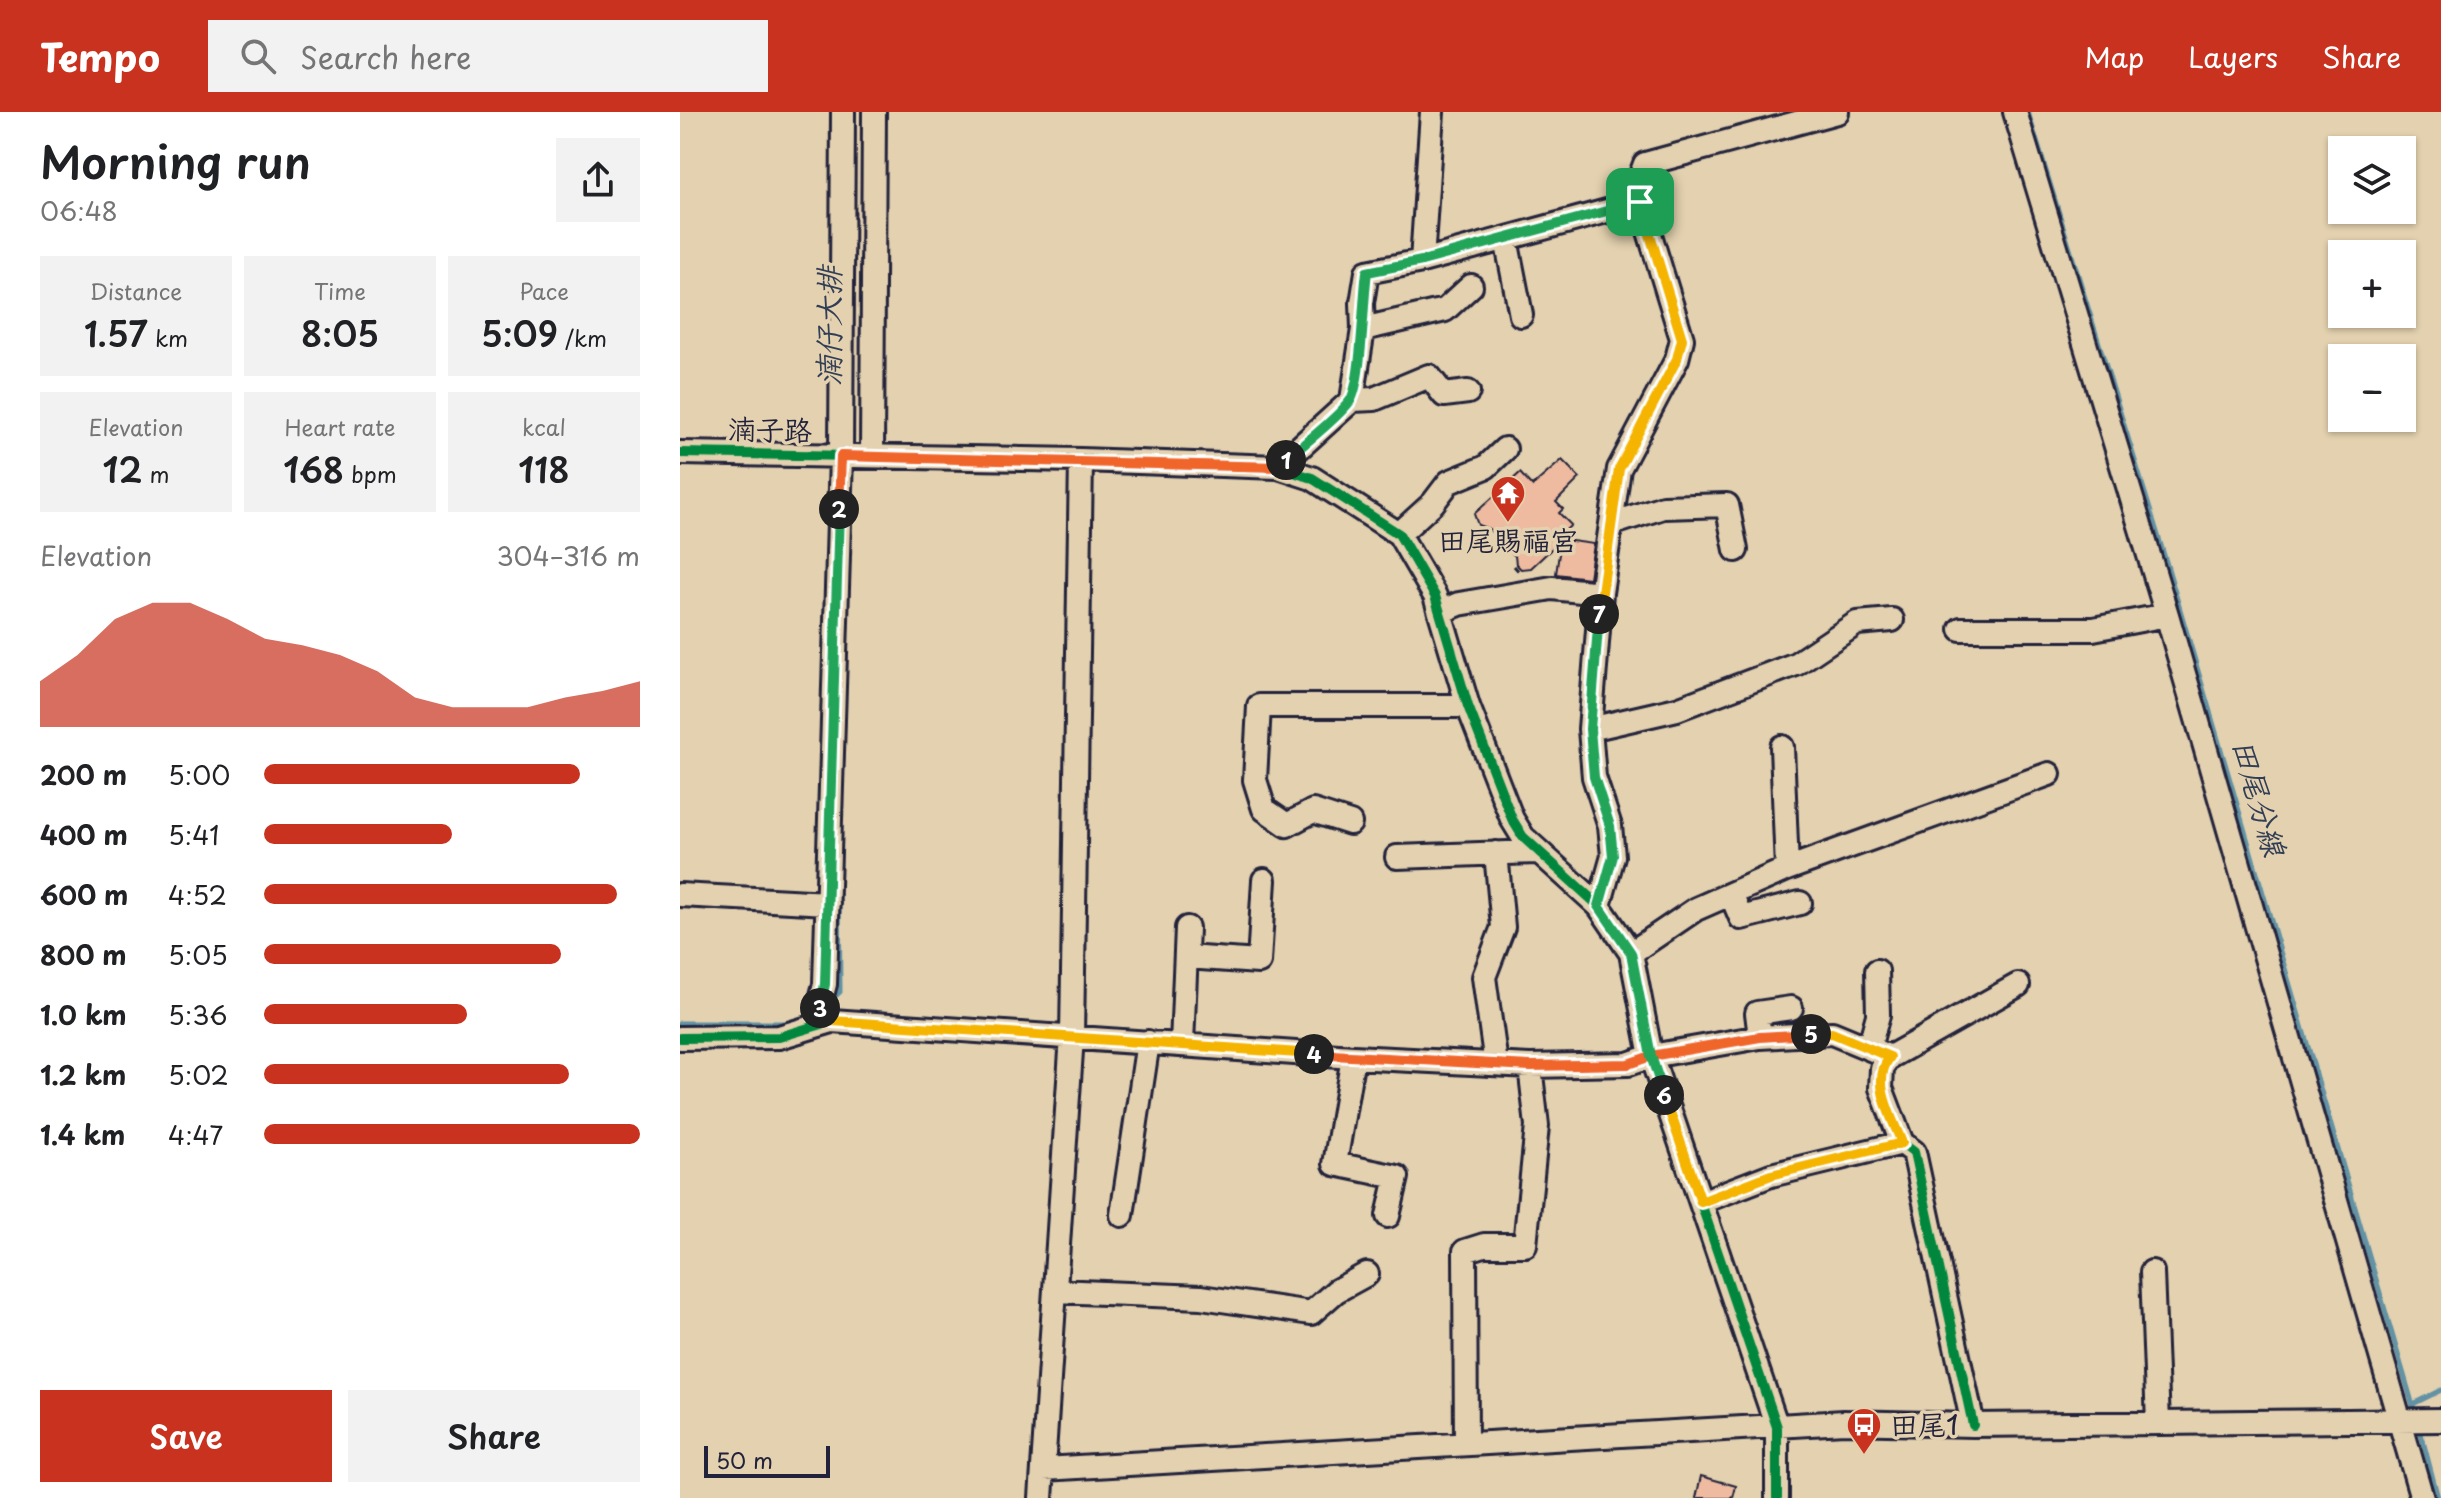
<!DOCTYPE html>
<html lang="en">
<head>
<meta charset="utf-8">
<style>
  :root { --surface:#fff; --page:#f2f2f2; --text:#202124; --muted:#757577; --accent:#c8321e }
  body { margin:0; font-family:"Playpen Sans","LXGW WenKai TC",sans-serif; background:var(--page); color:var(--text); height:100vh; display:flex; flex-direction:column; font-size:30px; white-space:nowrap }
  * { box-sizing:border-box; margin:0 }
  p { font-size:26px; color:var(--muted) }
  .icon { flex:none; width:44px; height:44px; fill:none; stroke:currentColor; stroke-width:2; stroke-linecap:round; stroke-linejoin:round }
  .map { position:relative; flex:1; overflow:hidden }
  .panel { display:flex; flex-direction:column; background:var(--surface); width:680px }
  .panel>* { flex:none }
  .controls { position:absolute; left:1648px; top:24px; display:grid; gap:16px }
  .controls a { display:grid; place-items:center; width:88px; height:88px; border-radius:0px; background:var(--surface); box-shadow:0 2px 6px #0004; font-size:40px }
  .scale { position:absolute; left:24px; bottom:20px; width:126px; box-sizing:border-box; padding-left:8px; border:4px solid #22223b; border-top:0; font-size:22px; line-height:28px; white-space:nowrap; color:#22223b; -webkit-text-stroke:6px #e3d1af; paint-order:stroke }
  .pin { position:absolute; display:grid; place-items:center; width:68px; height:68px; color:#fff; margin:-34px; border-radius:16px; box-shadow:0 4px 12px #0006 }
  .km { position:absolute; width:40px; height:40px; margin:-20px; border-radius:50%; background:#222; color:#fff; font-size:22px; line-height:40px; text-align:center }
  .round { display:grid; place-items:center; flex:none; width:84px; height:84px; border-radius:0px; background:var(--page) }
  .head { display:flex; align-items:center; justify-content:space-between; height:136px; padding:0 40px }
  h1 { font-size:44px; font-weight:600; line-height:60px }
  .figures { display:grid; grid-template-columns:repeat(3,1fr); gap:12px; height:136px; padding:8px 40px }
  .figures div { display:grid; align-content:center; border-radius:0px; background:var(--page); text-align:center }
  .figures b { font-size:34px; font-weight:600 }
  .figures small { font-size:22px; font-weight:400 }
  .figures p { font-size:22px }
  .chart { height:224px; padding:16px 40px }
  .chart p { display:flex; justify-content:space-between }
  .chart svg { width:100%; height:144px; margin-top:8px; fill:var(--accent); opacity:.7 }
  .cta { display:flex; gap:16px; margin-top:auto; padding:16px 40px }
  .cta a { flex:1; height:92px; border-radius:0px; background:var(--accent); color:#fff; font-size:32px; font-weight:600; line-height:92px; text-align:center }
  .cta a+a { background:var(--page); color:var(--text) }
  ul { padding:0 40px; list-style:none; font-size:26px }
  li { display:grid; grid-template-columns:128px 96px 1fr; align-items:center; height:60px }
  li i { height:20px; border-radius:10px; background:var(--accent) }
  header { display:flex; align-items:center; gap:48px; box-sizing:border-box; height:112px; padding:0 40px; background:var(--accent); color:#fff }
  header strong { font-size:38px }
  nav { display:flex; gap:44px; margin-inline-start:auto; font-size:28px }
  .search { width:560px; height:72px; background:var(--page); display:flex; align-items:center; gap:20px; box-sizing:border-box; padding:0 28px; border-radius:0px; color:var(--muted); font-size:30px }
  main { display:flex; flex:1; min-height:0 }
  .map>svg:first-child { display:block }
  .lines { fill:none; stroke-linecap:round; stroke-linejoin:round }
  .stream { stroke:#6292a4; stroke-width:5 }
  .building { fill:#eebba0; stroke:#22223b; stroke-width:2 }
  .minor-casing { stroke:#22223b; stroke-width:28 }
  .path { stroke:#22223b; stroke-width:3; stroke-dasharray:6 6; stroke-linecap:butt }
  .minor { stroke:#e3d1af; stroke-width:22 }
  .cycleway-casing { stroke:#e3d1af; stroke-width:15 }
  .cycleway { stroke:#00873e; stroke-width:10 }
  .split-1-casing { stroke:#fff; stroke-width:16 }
  .split-2-casing { stroke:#fff; stroke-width:16 }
  .split-3-casing { stroke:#fff; stroke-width:16 }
  .split-4-casing { stroke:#fff; stroke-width:16 }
  .split-5-casing { stroke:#fff; stroke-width:16 }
  .split-6-casing { stroke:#fff; stroke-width:16 }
  .split-7-casing { stroke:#fff; stroke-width:16 }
  .split-8-casing { stroke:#fff; stroke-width:16 }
  .split-1 { stroke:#22a559; stroke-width:10 }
  .split-2 { stroke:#f0652b; stroke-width:10 }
  .split-3 { stroke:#22a559; stroke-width:10 }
  .split-4 { stroke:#f5b400; stroke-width:10 }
  .split-5 { stroke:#f0652b; stroke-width:10 }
  .split-6 { stroke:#f5b400; stroke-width:10 }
  .split-7 { stroke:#22a559; stroke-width:10 }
  .split-8 { stroke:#f5b400; stroke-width:10 }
  .labels { text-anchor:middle; stroke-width:7; stroke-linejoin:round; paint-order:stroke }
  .street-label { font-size:28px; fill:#22223b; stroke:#e3d1af }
  .poi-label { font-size:28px; fill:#22223b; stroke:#e3d1af }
  .water-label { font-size:30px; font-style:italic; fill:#323e55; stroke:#e3d1af }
</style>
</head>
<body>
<header>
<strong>Tempo</strong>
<div class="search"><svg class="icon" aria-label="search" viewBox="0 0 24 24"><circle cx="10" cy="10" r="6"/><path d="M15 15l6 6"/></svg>Search here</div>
<nav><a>Map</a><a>Layers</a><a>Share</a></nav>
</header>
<main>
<section class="panel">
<div class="head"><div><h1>Morning run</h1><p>06:48</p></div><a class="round"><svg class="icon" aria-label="share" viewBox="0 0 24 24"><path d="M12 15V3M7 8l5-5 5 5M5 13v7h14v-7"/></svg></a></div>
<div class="figures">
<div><p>Distance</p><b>1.57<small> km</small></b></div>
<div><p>Time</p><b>8:05</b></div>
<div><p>Pace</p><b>5:09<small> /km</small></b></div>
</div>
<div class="figures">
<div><p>Elevation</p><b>12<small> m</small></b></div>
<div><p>Heart rate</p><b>168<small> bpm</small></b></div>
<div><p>kcal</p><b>118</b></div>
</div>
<div class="chart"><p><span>Elevation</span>304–316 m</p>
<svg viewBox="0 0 160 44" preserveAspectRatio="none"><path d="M0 44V30L10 22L20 11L30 6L40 6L50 11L60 17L70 19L80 22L90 27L100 35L110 38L120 38L130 38L140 35L150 33L160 30V44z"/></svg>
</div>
<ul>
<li><b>200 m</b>5:00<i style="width:84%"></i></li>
<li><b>400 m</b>5:41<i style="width:50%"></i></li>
<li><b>600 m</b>4:52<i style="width:94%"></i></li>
<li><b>800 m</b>5:05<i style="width:79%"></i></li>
<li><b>1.0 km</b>5:36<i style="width:54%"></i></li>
<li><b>1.2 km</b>5:02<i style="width:81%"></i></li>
<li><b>1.4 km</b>4:47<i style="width:100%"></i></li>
</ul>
<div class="cta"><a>Save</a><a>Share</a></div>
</section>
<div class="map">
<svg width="1761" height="1386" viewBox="0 0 1761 1386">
  <rect width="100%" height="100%" fill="#e3d1af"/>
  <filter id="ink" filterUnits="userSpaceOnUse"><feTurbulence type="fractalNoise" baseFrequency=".0125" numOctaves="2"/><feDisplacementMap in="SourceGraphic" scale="16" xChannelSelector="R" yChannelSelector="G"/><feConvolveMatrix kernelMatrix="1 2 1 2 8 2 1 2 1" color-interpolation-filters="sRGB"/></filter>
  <g filter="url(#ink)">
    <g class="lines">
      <path class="stream" d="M 1348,0 L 1487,453 L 1736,1304
        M 149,890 L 160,880 L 159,769
        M 0,911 L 111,911
        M 1733,1292 L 1761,1278
        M 1739,1314 L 1758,1386"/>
    </g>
    <path class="building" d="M 882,348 L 900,366 L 876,390 L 883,397 L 879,401 L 891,413 L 877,427 L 914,432 L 909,466 L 876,462 L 881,428 L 851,456 L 841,457 L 836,452 L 835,444 L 809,417 L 798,413 L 794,402 L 840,361 L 852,374 Z
      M 1021,1364 L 1056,1374 L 1053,1386 L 1016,1386 Z"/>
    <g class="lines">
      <defs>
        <path id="minor" d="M 1335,0 L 1487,503 L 1742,1386
          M 826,127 L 841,203
          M 742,149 L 960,90
          M 683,217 L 765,198 L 791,174
          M 672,288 L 694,287 L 749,264 L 764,283 L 788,280
          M 0,341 L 401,348 L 598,355 L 632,366 L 719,422 L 755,484 L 788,594 L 832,707 L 843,725 L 919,794 L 951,841 L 971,944 L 1097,1315 L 1097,1386
          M 192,344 L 194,0
          M 598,355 L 672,288 L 683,217 L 682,191 L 687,160 L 742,149 L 752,0
          M 931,412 L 983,395 L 1047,393 L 1056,438
          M 719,422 L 753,391 L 769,370 L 806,355 L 825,337
          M 921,481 L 939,357 L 997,247 L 1002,227 L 960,90 L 957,73 L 965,52 L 1157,0
          M 760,500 L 779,492 L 872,476 L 921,481 L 910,617 L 914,665 L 930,714 L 933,744 L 919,794
          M 1281,517 L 1413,517 L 1487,503
          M 910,617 L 997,597 L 1116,552 L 1177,511 L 1212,508
          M 1102,635 L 1107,757
          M 670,711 L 633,699 L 607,713 L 584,697 L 575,668 L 579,594 L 788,594
          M 717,745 L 857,740
          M 1051,782 L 1061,806 L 1120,791
          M 0,783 L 148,791
          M 951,841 L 1016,797 L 1107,757 L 1369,662
          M 506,845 L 579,850 L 584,768
          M 152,909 L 139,895 L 145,872 L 161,344 L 163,0
          M 1080,925 L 1077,901 L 1111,896
          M 0,926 L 99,925 L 152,909 L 673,945 L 850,954 L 948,952 L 971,944 L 1080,925 L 1152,921 L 1210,945 L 1202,956 L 1201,976 L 1222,1031 L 1234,1040 L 1293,1313
          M 502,932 L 507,816
          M 1189,936 L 1198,903 L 1197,859
          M 673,945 L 655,1052 L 717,1065 L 708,1104
          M 1210,945 L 1338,873
          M 816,952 L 804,865 L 823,815 L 816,741
          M 1021,1090 L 1091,1063 L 1222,1031
          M 442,1103 L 468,930
          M 1472,1160 L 1478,1311
          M 376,1179 L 521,1185 L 631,1201 L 656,1179 L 687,1162
          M 786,1332 L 785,1139 L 804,1133 L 845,1133 L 857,1014 L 850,954
          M 364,1357 L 1164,1310 L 1293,1313 L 1761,1308
          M 361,1386 L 392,924 L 401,348"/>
      </defs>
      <use href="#minor" class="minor-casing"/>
      <path class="path" d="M 834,454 L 842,463"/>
      <use href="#minor" class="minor"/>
      <defs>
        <path id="cycleway" d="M 0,341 L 401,348 L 598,355 L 632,366 L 719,422 L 755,484 L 788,594 L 832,707 L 843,725 L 919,794 L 951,841 L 971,944 L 1097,1315 L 1097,1386
          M 0,926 L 99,925 L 152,909 L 673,945 L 850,954 L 948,952 L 971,944 L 1080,925 L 1152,921 L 1210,945 L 1202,956 L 1201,976 L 1222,1031 L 1234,1040 L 1293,1313"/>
      </defs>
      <use href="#cycleway" class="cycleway-casing"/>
      <use href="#cycleway" class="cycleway"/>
    </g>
  </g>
  <g class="lines" filter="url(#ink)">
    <defs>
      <path id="split-1" d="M 606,348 C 624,331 655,309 670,289 C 682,272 683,186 687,160 L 742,149 L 960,90"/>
      <path id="split-2" d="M 159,397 L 161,344 L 598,355 L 606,348"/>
      <path id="split-3" d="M 140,896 L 145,872 L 159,397"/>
      <path id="split-4" d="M 140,896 L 152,909 L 634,942"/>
      <path id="split-5" d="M 634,942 L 850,954 L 948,952 L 971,944 L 1080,925 L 1131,922"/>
      <path id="split-6" d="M 984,983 L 1021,1090 L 1091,1063 L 1222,1031 C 1212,1005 1190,970 1210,945 L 1152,921 L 1131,922"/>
      <path id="split-7" d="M 919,502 L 910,617 L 914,665 L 930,714 L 933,744 L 919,794 L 951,841 L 971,944 L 984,983"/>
      <path id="split-8" d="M 919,502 L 939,357 L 997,247 L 1002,227 L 960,90"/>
    </defs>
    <use href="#split-1" class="split-1-casing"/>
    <use href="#split-2" class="split-2-casing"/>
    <use href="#split-3" class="split-3-casing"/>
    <use href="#split-4" class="split-4-casing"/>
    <use href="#split-5" class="split-5-casing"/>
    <use href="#split-6" class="split-6-casing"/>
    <use href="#split-7" class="split-7-casing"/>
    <use href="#split-8" class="split-8-casing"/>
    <use href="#split-1" class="split-1"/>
    <use href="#split-2" class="split-2"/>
    <use href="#split-3" class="split-3"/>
    <use href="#split-4" class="split-4"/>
    <use href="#split-5" class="split-5"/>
    <use href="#split-6" class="split-6"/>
    <use href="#split-7" class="split-7"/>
    <use href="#split-8" class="split-8"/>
  </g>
  <defs>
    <symbol id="temple-pin" viewBox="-11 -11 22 30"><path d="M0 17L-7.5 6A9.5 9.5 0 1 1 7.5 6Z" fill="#c8321e" stroke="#e3d1af"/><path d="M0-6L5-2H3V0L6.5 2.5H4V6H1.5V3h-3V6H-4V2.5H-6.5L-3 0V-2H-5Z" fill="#fff"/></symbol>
    <symbol id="bus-pin" viewBox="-11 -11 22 30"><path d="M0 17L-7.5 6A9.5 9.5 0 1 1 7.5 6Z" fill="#c8321e" stroke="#e3d1af"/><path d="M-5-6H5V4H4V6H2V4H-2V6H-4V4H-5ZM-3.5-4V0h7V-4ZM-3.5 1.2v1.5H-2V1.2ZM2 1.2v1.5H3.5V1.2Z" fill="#fff"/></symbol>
  </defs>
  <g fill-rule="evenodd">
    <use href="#temple-pin" x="808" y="361" width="40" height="54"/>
    <use href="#bus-pin" x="1164" y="1293" width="40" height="54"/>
  </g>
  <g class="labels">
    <g class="street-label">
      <text transform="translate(90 318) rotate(1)" y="10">湳子路</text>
    </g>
    <g class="poi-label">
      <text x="828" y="439">田尾賜福宮</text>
      <text x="1210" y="1323" text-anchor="start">田尾1</text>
    </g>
    <g class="water-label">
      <text transform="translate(150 214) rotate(-90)" y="10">湳仔大排</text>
      <text transform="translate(1578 686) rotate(74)" y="10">田尾分線</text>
    </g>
  </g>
</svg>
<div class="controls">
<a><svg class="icon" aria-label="layers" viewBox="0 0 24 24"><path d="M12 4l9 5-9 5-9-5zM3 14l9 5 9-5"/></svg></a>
<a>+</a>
<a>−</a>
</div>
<div class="scale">50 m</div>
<div class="pin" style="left:960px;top:90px;background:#1e9e55"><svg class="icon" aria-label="arrive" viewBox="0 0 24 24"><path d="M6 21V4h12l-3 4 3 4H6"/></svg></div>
<b class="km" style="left:606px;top:348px">1</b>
<b class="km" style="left:159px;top:397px">2</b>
<b class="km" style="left:140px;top:896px">3</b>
<b class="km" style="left:634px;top:942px">4</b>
<b class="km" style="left:1131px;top:922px">5</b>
<b class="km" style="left:984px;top:983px">6</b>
<b class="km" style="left:919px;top:502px">7</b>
</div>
</main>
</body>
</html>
